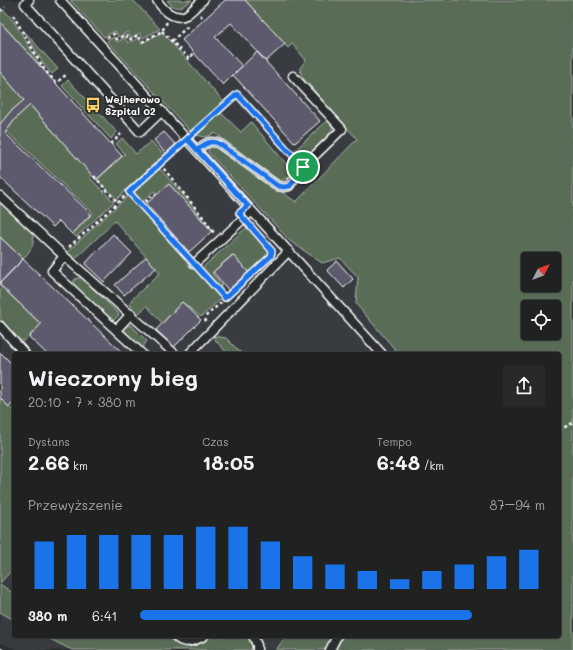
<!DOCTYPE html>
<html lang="pl">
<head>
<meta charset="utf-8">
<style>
  :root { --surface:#202222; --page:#282a2a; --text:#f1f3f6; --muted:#a2a4a5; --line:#3d3f40; --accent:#1a73e8 }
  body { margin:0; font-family:Mali,sans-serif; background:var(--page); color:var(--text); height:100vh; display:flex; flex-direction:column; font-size:15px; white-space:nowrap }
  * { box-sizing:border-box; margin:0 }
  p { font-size:13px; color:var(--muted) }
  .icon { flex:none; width:22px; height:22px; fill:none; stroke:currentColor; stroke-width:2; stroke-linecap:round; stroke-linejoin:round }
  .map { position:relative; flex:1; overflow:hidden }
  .drawer { position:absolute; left:12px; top:352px; width:549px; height:286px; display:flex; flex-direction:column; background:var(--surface); border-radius:4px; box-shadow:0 1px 3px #0004,0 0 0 1px var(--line) }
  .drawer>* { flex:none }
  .needle { width:26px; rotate:48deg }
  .tools { position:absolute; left:521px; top:252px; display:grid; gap:8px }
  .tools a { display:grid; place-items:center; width:40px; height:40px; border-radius:4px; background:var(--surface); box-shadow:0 1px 3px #0004,0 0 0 1px var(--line); font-size:20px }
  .pin { position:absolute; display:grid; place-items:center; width:34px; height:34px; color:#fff; margin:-17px; border:2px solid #fff; border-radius:50%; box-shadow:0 1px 4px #0007 }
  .round { display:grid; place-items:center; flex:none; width:42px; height:42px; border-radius:4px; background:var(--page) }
  .overview { display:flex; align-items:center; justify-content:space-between; height:68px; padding:0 16px }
  h1 { font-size:22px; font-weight:700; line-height:30px }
  .metrics { display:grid; grid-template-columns:repeat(3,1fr); gap:6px; height:68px; padding:4px 16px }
  .metrics div { display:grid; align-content:center }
  .metrics b { font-size:20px; font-weight:700 }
  .metrics small { font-size:11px; font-weight:400 }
  .metrics p { font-size:11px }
  .chart { height:112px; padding:8px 16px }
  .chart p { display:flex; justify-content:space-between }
  .chart svg { width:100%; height:72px; margin-top:4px; stroke:var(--accent); stroke-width:6 }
  ul { padding:0 16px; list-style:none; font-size:13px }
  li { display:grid; grid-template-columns:64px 48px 1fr; align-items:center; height:30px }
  li i { height:10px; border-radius:5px; background:var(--accent) }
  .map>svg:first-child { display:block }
  .built { fill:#393a41 }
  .green { fill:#596c57; stroke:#acb6ab; fill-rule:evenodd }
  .building { fill:#5c5a6c; stroke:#fff }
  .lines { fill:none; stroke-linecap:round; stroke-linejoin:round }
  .service-casing { stroke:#fff; stroke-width:11 }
  .path { stroke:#fff; stroke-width:2.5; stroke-dasharray:3 3; stroke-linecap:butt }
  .service { stroke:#2a2d2e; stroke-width:8 }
  .route-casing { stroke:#fff; stroke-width:8 }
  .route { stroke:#1a73e8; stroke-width:5 }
  .labels { text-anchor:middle; stroke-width:4; stroke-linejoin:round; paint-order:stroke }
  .poi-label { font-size:10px; font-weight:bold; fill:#fff; stroke:#2a2d2e; text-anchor:start }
</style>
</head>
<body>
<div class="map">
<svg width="573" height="650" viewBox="0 0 573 650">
  <rect width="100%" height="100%" fill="#2a2d2e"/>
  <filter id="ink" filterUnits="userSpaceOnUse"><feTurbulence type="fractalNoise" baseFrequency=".025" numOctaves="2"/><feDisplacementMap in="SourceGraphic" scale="8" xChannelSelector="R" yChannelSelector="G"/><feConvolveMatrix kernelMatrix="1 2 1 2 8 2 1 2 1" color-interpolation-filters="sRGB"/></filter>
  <g filter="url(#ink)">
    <path class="built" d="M 0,0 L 366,0 L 528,259 L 478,354 L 14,354 L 14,636 L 345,636 L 336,650 L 19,650 L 0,643 Z"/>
    <path class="green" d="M 70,0 L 133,0 L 160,29 L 143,38 L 140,33 L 131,38 L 128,32 L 118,37 L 115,31 L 104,37 Z
      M 167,0 L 192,0 L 180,8 L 172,6 Z
      M 245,0 L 573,0 L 573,650 L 276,650 L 286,636 L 559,636 L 559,354 L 399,354 L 356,304 L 358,277 L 340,258 L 322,263 L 290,241 L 208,152 L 209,148 L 212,146 L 219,148 L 296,202 L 357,139 L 303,78 L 301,74 L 300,68 L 306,60 L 292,44 L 288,48 ZM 528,259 L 554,259 L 554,285 L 528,285 ZM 528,307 L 554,307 L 554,333 L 528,333 Z
      M 4,10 L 13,20 L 42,68 L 0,22 L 0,14 Z
      M 24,31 L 58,69 L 52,74 L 45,66 Z
      M 162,32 L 223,101 L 190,131 L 107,41 L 114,37 L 117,42 L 125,38 L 128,43 L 138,38 L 142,43 Z
      M 0,72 L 92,174 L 89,177 L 114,202 L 76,237 L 73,234 L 93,213 L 0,125 Z
      M 68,80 L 117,132 L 111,139 L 62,86 Z
      M 221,113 L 241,132 L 251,122 L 294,173 L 281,181 L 278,180 L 215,133 L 206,137 L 195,135 Z
      M 328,120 L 333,126 L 331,133 L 306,157 L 301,160 L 293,152 Z
      M 122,138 L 136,154 L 151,141 L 164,155 L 117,199 L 97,180 L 125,154 L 116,144 Z
      M 158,169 L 160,169 L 187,199 L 212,231 L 169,184 L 157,194 L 154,191 L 141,203 L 132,193 Z
      M 129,195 L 223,297 L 201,317 L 182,302 L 162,323 L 147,306 L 138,314 L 130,305 L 131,300 L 160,273 L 115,221 L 75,259 L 66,253 Z
      M 0,202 L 32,232 C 36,244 31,250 23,259 L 0,237 Z
      M 248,226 L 270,250 L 270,255 L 249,273 L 232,255 L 212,273 L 222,285 L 219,288 L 201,269 Z
      M 81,277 L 118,313 L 119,315 L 112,322 L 72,284 L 75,279 Z
      M 2,287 L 41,324 L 24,341 L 19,340 L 0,318 L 0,289 Z
      M 128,325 L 132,326 L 147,341 L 142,348 L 124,334 L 123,330 Z
      M 214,336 L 226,338 L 242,354 L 228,354 L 216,341 Z
      M 0,398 L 14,411 L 14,568 L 0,583 Z
      M 0,584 L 14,594 L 14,620 L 0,612 Z
      M 44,636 L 248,636 L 260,650 L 72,650 Z"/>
    <path class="building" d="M 225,0 L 245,0 L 285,44 L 266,61 L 231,23 L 215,37 L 242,66 L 223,85 L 182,40 Z
      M 0,22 L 122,156 L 96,180 L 30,105 L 16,118 L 5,133 L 91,214 L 72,234 L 59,221 L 53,227 L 0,177 L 0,124 L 10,112 L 24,100 L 0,72 Z
      M 257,52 L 320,121 L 295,143 L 233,75 Z
      M 164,132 L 177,146 L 167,155 L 154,140 Z
      M 169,184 L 212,231 L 189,252 L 146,204 Z
      M 113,234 L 132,253 L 104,282 L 85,264 Z
      M 0,237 L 23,259 L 0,283 Z
      M 233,255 L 250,274 L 230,292 L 213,272 Z
      M 146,257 L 156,268 L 124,295 L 115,285 Z
      M 23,259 L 124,354 L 47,354 L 29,337 L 41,324 L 0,285 L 0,283 Z
      M 337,261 L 353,279 L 344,288 L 327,270 Z
      M 182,302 L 201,320 L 174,347 L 156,330 Z
      M 0,352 L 14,366 L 14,405 L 12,404 L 9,407 L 0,398 Z"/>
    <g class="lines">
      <defs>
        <path id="service" d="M 29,0 L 25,4 L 140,132 L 162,111
          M 60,0 L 382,354
          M 157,0 C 162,9 174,21 186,15 C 192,11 197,5 203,0
          M 197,150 C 205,144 208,140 218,143 L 278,186 L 284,187 L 289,186 L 303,167 L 342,129 L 293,76
          M 0,196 L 64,256 L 175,354
          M 64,256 L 52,271 L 142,354
          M 194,264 L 252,211
          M 0,326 L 25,354
          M 116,330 L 131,314
          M 189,354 L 289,251
          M 175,636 C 184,646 194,641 204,636
          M 253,636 L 257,645 L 257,650
          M 330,650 L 337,636"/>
      </defs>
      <use href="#service" class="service-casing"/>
      <path class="path" d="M 0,11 L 5,7
        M 13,15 L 44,69 L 56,83 L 67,74
        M 200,15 L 204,19
        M 162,31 L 189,59 L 194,53
        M 107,38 L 114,34 L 117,39 L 126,35 L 129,40 L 138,35 L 142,42 L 162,31 L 167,22
        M 172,41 L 188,26
        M 193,134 L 237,94 L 296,159
        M 111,144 L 121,134
        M 160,164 L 202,216 L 214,233
        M 94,176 L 118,203
        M 129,192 L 188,257
        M 141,206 L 154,194 L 156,195
        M 69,247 L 179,147
        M 201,271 L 225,298
        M 206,322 L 205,317 L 237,288
        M 559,430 L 573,423
        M 0,649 L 3,650"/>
      <use href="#service" class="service"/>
    </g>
  </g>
  <g class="lines" filter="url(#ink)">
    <defs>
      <path id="route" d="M 303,167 L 290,186 L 284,187 L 278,186 L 218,143 C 209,140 205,144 197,150 L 187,139 L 129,192 L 225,298 L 271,256 L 272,251 L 239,213 L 248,206 L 187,139 L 237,94 L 303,167"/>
    </defs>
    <use href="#route" class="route-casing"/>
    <use href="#route" class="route"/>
  </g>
  <defs>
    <symbol id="bus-bare" viewBox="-9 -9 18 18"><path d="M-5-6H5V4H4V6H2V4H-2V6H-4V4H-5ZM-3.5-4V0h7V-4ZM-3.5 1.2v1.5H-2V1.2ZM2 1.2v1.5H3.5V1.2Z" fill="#ffd166" stroke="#2a2d2e" stroke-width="2.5" paint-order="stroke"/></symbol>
  </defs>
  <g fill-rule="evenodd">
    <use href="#bus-bare" x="82" y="94" width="22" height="22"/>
  </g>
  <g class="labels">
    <g class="poi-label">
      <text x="105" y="103">Wejherowo<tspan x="105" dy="12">Szpital 02</tspan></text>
    </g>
  </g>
</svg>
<div class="tools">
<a><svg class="needle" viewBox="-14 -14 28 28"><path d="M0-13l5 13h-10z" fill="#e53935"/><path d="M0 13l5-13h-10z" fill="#a2a4a5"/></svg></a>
<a><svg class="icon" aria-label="locate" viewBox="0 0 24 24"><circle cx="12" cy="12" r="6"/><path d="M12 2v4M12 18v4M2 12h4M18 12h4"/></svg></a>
</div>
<div class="pin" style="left:303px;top:167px;background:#1e9e55"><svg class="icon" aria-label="arrive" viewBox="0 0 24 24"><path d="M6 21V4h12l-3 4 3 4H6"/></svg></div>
<section class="drawer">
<div class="overview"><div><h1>Wieczorny bieg</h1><p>20:10 · 7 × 380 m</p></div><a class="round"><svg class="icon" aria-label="share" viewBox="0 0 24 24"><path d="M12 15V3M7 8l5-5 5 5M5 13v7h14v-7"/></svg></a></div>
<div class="metrics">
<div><p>Dystans</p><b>2.66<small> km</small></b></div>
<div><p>Czas</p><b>18:05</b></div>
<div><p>Tempo</p><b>6:48<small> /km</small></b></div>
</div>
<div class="chart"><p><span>Przewyższenie</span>87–94 m</p>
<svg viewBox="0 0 160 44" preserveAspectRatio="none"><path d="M5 44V15M15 44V11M25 44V11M35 44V11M45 44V11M55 44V6M65 44V6M75 44V15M85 44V24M95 44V29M105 44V33M115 44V38M125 44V33M135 44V29M145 44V24M155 44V20"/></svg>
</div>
<ul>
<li><b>380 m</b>6:41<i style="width:82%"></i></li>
</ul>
</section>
</div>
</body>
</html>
